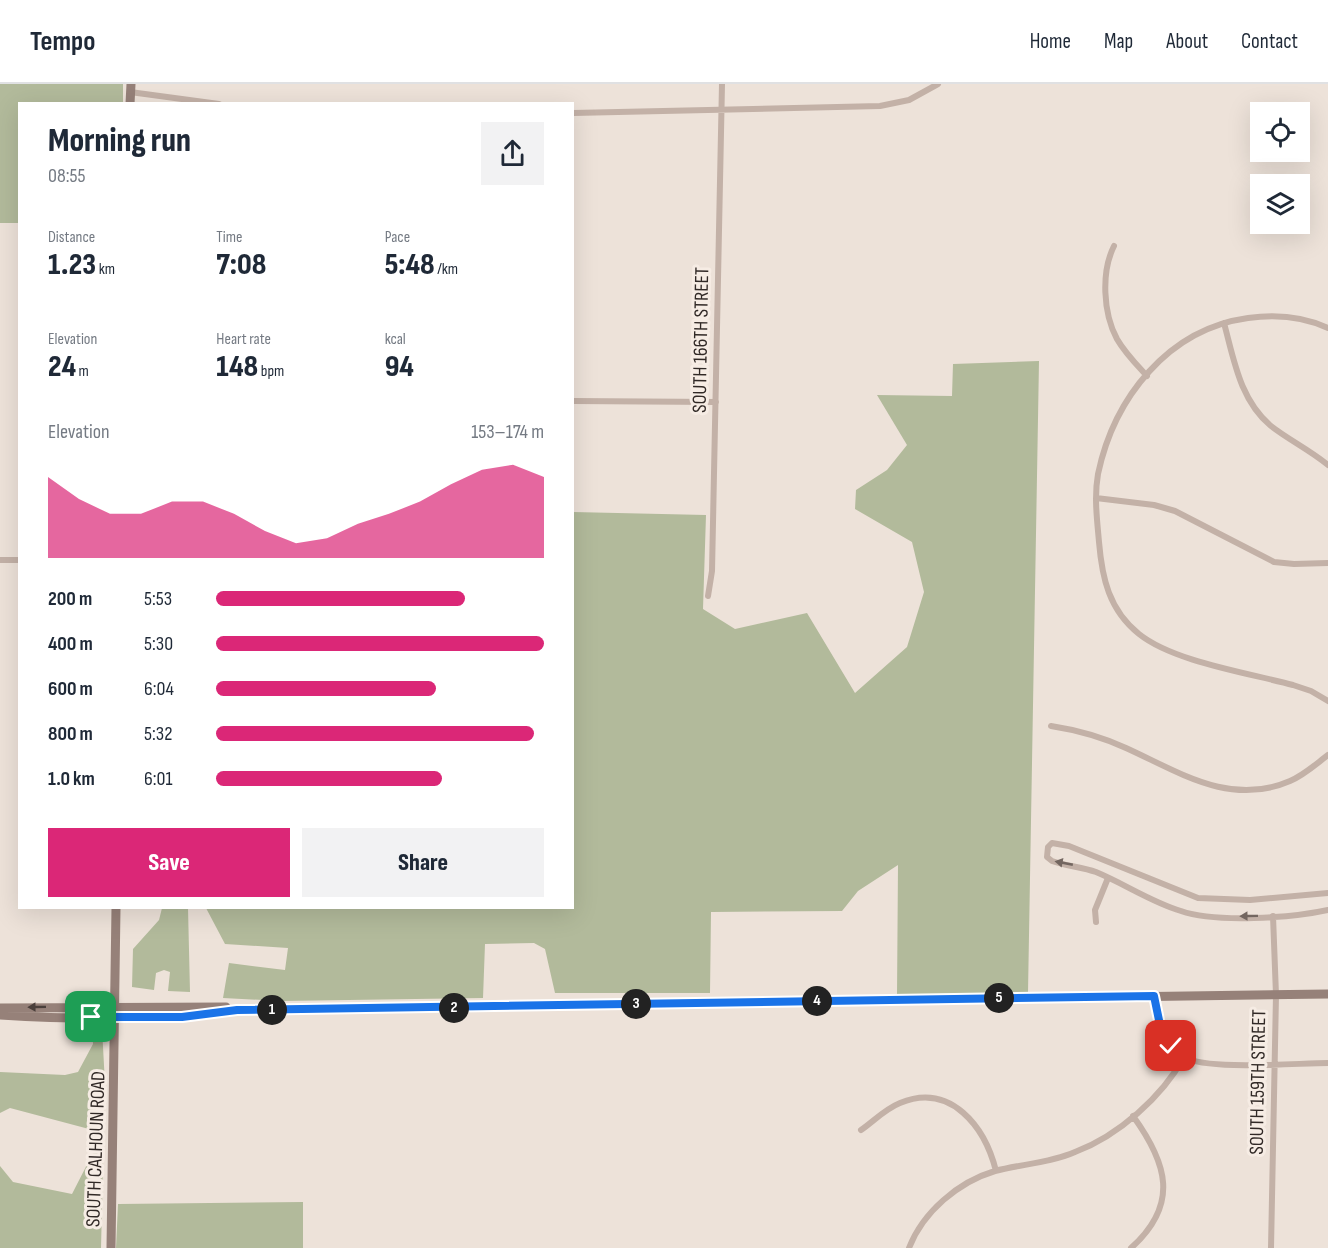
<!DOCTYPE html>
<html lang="en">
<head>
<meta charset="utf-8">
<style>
  :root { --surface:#fff; --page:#f2f2f3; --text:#1f2937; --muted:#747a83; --line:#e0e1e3; --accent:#db2777 }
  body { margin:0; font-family:"Sofia Sans Condensed",sans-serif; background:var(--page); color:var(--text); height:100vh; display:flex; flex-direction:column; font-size:22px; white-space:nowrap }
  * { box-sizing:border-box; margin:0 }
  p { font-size:20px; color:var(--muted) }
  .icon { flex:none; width:33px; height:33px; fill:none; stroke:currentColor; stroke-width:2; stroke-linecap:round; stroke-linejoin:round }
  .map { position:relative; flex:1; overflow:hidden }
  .sheet { position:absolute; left:18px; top:18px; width:556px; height:807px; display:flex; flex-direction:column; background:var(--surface); border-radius:0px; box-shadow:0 6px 24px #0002 }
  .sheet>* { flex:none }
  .controls { position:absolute; left:1250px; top:18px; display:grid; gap:12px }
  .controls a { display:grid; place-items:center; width:60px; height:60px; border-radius:0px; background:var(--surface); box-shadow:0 6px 24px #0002; font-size:30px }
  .pin { position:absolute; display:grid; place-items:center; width:51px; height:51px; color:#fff; margin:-26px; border-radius:12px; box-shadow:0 3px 9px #0006 }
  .km { position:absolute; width:30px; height:30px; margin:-15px; border-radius:50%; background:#222; color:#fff; font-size:16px; line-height:30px; text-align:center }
  .round { display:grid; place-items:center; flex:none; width:63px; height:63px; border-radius:0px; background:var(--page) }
  .head { display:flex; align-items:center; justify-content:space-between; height:102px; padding:0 30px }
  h1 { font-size:33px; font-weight:800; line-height:45px }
  .metrics { display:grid; grid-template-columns:repeat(3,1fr); gap:9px; height:102px; padding:6px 30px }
  .metrics div { display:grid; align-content:center }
  .metrics b { font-size:30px; font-weight:800 }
  .metrics small { font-size:16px; font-weight:400 }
  .metrics p { font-size:16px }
  .chart { height:168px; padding:12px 30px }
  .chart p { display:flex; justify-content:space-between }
  .chart svg { width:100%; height:108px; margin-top:6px; fill:var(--accent); opacity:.7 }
  .button { display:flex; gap:12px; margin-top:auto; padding:12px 30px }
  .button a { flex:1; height:69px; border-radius:0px; background:var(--accent); color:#fff; font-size:24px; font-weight:800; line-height:69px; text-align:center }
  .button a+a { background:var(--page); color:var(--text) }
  ul { padding:0 30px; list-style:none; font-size:20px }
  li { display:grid; grid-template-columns:96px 72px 1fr; align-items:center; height:45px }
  li i { height:15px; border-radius:8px; background:var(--accent) }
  header { display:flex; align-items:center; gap:36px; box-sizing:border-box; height:84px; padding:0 30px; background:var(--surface); border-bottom:2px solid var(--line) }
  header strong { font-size:28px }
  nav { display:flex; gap:33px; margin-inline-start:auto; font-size:21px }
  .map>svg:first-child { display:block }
  .green { fill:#b2ba9b }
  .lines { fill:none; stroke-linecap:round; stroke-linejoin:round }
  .street { stroke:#c3b1a7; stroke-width:6 }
  .secondary { stroke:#968179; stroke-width:9 }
  .oneway { fill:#736660 }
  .oneway2 { fill:#4a3f3b }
  .route-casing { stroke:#fff; stroke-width:12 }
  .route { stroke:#1a73e8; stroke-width:8 }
  .labels { text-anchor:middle; stroke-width:6; stroke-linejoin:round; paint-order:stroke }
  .street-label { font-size:20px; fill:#312926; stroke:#f6ece4 }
</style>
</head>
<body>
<header>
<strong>Tempo</strong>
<nav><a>Home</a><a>Map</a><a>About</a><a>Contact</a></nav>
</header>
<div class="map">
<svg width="1328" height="1164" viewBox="0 0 1328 1164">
  <rect width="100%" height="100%" fill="#ede2d9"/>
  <path class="green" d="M 0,0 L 123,0 L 123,19 L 20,20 L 19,139 L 0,139 Z
    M 1039,277 L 1028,909 L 897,911 L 898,781 L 858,807 L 842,827 L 711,828 L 710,909 L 555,909 L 545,865 L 534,859 L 485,860 L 483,914 L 281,917 L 223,914 L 229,879 L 285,886 L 288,864 L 225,860 L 206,824 L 573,824 L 573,428 L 706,431 L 703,525 L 735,545 L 807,529 L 855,609 L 907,563 L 924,508 L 912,458 L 855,425 L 856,406 L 887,386 L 907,361 L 877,311 L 952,312 L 953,280 Z
    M 162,824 L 188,824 L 190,908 L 168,907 L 170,888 L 164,886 L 156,889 L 154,906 L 132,903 L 133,865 L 159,836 Z
    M 92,940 L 102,944 L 105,1000 L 101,1164 L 0,1164 L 0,1082 L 13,1098 L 72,1110 L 94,1067 L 89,1045 L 10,1024 L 0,1029 L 0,988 L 65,991 L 78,988 L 93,960 Z
    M 303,1118 L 303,1164 L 116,1164 L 118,1120 Z"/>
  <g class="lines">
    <path class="street" d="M 130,8 L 219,20
      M 573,29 L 880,22 L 909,16 L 938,0
      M 1114,162 C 1101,188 1103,229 1117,255 C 1125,269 1136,280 1147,292
      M 1224,239 C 1234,276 1240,316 1271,342 C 1289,356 1310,366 1328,381
      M 1328,244 C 1302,232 1276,230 1248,234 C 1168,245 1114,314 1098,390 C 1094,413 1097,435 1099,458 C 1102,494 1109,526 1139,550 C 1174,578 1249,589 1293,601 L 1311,607 L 1328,617
      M 573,317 L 716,318
      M 1096,414 L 1154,421 L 1175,427 L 1274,478 L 1294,480 L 1328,479
      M 0,476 L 20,476
      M 708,512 L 712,487 L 722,0
      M 1051,642 C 1077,646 1102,653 1126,664 C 1179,688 1230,723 1290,697 C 1304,691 1316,680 1328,671
      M 1328,809 L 1250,816 L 1198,814 L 1069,762 L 1052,759 L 1048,763 L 1047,773 L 1052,777 C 1066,782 1082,783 1096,788 C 1125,800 1151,818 1181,827 C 1215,839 1292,834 1328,826
      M 1096,838 L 1095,826 L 1108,794
      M 1154,912 C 1158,935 1162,960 1184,973 C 1208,987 1297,979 1328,979
      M 861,1046 C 874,1037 885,1025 900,1019 C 951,998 985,1043 996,1087
      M 909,1164 C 923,1128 958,1098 995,1087 C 1022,1080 1050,1079 1075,1068 C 1118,1052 1162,1013 1184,973
      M 1131,1164 C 1180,1120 1167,1079 1133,1032
      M 1271,1164 L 1276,911 L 1273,832"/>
    <path class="secondary" d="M 130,20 L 131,0
      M 0,924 L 226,923
      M 0,931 C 79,936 159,936 237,926 L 1328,910
      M 111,1164 L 116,824"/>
  </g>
  <defs><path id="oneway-solid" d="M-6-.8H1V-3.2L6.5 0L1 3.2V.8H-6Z" transform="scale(1.5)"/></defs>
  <g class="oneway">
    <use href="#oneway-solid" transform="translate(1064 779) rotate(-169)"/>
    <use href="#oneway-solid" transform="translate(1249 832) rotate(179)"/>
  </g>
  <use class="oneway2" href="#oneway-solid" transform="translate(37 923) rotate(179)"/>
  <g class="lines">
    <defs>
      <path id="route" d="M 91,933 L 182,933 L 237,926 L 1154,912 L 1160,941 L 1171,962"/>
    </defs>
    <use href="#route" class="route-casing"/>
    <use href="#route" class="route"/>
  </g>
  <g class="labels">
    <g class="street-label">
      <text transform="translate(700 256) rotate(-89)" y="7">SOUTH 166TH STREET</text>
      <text transform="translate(1257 998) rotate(-89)" y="7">SOUTH 159TH STREET</text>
      <text transform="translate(95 1065) rotate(-88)" y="7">SOUTH CALHOUN ROAD</text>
    </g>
  </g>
</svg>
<div class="controls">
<a><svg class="icon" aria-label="locate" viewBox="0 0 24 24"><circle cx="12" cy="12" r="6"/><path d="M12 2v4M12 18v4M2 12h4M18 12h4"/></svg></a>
<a><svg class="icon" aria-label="layers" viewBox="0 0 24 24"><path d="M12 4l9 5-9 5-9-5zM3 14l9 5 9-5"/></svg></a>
</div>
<div class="pin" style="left:91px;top:933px;background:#1e9e55"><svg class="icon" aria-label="arrive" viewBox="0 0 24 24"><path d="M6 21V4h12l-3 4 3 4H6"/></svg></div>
<div class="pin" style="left:1171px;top:962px;background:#d93025"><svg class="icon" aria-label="check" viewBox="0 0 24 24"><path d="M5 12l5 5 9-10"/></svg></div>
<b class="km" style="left:272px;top:926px">1</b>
<b class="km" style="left:454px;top:924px">2</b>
<b class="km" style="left:636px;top:920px">3</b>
<b class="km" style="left:817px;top:917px">4</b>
<b class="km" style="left:999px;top:914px">5</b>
<section class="sheet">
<div class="head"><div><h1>Morning run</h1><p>08:55</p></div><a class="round"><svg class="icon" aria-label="share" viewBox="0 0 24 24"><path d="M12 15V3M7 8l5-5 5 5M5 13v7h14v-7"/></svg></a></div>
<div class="metrics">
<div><p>Distance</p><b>1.23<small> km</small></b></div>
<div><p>Time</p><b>7:08</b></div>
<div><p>Pace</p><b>5:48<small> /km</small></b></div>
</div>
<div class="metrics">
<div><p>Elevation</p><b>24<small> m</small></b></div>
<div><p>Heart rate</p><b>148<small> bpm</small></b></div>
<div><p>kcal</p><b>94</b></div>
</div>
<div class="chart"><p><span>Elevation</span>153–174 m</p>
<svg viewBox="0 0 160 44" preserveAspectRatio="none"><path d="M0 44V11L10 20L20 26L30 26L40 21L50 21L60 26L70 33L80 38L90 36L100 30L110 26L120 21L130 14L140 8L150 6L160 11V44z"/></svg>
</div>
<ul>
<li><b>200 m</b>5:53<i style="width:76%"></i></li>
<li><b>400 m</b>5:30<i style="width:100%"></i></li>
<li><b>600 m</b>6:04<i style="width:67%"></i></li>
<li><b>800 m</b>5:32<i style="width:97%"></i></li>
<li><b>1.0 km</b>6:01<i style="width:69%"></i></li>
</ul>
<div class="button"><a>Save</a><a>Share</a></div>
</section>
</div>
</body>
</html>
